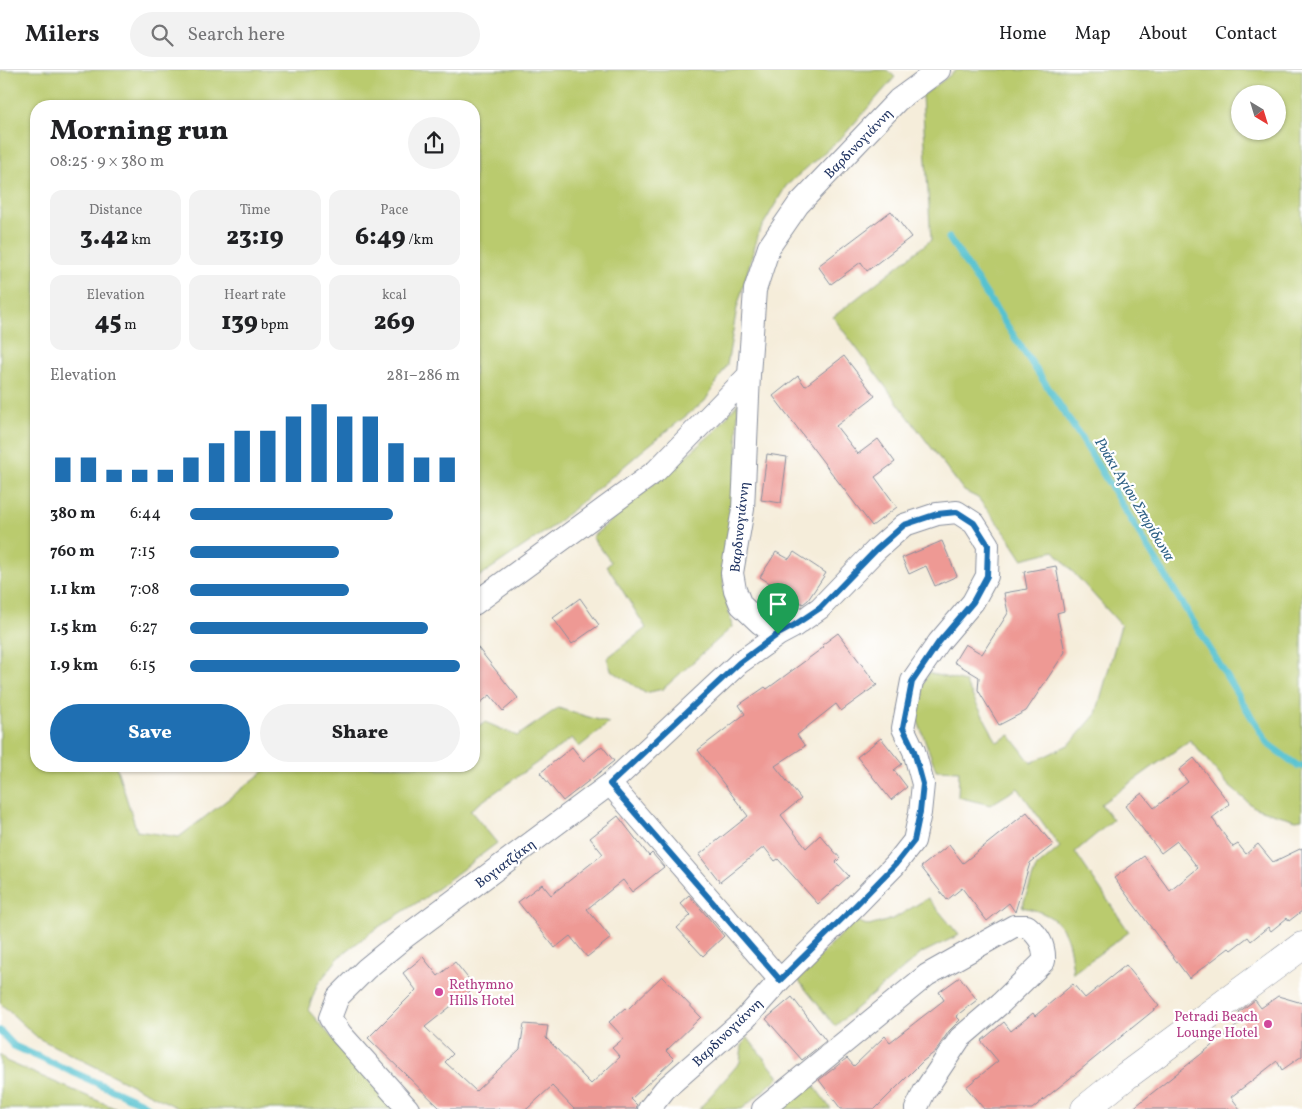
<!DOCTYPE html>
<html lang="en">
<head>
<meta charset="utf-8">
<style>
  :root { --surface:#fff; --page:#f2f2f2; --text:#202124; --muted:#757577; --line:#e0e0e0; --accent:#1f6fb2 }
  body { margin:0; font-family:Vollkorn,serif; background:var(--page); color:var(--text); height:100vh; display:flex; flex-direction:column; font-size:19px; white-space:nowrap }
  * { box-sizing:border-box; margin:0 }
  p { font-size:16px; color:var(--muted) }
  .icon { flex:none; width:28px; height:28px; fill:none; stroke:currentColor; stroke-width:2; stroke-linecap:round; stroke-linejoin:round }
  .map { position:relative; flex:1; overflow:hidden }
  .sheet { position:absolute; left:30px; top:30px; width:450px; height:672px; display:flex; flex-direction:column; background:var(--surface); border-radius:20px; box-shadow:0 1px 4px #0004 }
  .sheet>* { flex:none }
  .needle { width:32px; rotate:142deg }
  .fabs { position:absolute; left:1231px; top:15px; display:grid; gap:10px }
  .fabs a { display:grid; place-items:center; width:55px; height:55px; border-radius:50%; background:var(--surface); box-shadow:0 1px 4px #0004; font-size:25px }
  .pin { position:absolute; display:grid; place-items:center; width:42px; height:42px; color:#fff; margin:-51px -21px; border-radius:50% 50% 50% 0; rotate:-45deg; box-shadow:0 0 5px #0007 }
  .pin .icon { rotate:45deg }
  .round { display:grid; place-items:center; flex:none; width:52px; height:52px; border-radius:26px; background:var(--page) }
  .summary { display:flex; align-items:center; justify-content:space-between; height:85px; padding:0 20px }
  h1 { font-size:28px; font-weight:800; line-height:38px }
  .stats { display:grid; grid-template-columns:repeat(3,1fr); gap:8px; height:85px; padding:5px 20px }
  .stats div { display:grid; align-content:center; border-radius:12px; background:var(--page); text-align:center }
  .stats b { font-size:25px; font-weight:800 }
  .stats small { font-size:14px; font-weight:400 }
  .stats p { font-size:14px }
  .chart { height:140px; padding:10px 20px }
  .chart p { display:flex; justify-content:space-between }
  .chart svg { width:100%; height:90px; margin-top:5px; stroke:var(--accent); stroke-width:6 }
  .cta { display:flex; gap:10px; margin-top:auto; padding:10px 20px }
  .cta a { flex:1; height:58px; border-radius:30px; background:var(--accent); color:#fff; font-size:20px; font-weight:800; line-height:58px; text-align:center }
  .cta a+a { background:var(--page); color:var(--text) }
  ul { padding:0 20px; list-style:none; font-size:16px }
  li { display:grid; grid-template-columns:80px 60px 1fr; align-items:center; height:38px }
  li i { height:12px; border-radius:6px; background:var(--accent) }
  header { display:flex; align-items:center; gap:30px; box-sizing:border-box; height:70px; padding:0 25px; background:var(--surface); border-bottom:1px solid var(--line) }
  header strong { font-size:24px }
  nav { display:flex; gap:28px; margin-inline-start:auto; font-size:18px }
  .search { width:350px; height:45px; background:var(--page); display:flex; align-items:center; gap:12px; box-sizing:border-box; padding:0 18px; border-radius:28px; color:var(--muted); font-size:19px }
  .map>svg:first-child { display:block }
  .green { fill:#bacb6e; stroke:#6a7d66; fill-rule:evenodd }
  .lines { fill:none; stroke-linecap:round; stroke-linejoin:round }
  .stream { stroke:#56c2d0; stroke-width:7 }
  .building { fill:#ee9994 }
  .minor-casing { stroke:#888e9c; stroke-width:24 }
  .major-casing { stroke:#888e9c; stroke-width:29 }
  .minor { stroke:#fff; stroke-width:22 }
  .major { stroke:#fff; stroke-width:28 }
  .route-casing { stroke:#fff; stroke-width:10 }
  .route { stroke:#1f6fb2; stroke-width:6 }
  .hotel-dot { fill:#d1479c; stroke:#fff; stroke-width:2 }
  .labels { text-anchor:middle; stroke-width:4.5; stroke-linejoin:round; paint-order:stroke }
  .street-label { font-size:14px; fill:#1b2f5e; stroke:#fff }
  .hotel-label { font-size:14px; fill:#b23c85; stroke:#fff; text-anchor:start }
  .water-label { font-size:15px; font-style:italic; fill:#306286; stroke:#fff }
</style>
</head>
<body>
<header>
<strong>Milers</strong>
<div class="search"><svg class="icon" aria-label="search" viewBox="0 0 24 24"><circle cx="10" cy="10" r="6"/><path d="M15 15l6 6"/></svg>Search here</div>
<nav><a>Home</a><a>Map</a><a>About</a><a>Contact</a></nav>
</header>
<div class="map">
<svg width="1302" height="1039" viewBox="0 0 1302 1039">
  <rect width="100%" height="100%" fill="#fff"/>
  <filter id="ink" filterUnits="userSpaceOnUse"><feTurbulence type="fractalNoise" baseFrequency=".02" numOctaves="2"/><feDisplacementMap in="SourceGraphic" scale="10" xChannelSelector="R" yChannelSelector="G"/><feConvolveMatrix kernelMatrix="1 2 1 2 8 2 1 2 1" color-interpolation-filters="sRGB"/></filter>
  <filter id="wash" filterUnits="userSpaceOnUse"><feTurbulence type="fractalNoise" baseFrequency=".0096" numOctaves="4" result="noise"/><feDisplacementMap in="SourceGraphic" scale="20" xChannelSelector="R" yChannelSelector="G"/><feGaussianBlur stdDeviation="1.12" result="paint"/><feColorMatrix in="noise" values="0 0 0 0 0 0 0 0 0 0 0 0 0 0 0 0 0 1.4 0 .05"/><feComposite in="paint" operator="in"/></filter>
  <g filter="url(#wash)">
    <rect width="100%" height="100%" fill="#f5edda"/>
    <path class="green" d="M 0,0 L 887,0 L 895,7 L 844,65 L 786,116 L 759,162 L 737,238 L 727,295 L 705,331 L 648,376 L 552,457 L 474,510 L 474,36 L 36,36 L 36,696 L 116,696 L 137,761 L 179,767 L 271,696 L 474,696 L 474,654 L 477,658 L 485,652 L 517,666 L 558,638 L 609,653 L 579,677 L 572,668 L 470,740 L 497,773 L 426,827 L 374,860 L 340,886 L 317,915 L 308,940 L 394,1039 L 180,1039 L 38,968 L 0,933 Z
      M 957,0 L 1302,0 L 1302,749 L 1296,750 L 1255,738 L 1229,716 L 1190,670 L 1101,734 L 1113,750 L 1075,782 L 1129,862 L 1073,903 C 1069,863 1065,846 1022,837 L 1036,798 L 1060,777 L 1018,718 L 990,735 L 958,727 L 959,701 L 936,700 L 913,638 L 928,603 L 965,612 L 997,672 L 1010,665 L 1031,693 L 1070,674 L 1096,644 L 1121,555 L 1054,481 L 1022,489 L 1006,464 L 978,428 L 964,421 L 833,247 L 931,170 L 922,26 ZM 1240,24 L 1278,24 L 1278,61 L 1240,61 Z
      M 738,333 L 737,390 L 723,514 L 732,557 L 663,619 L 645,623 L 611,600 L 607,588 L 646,558 L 607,496 L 611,492 L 592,467 L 715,361 Z
      M 928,828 L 959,865 L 922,883 L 835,956 L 798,910 L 854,850 L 869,856 L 893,849 Z
      M 747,967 L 779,1007 L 742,1039 L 699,1039 L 740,992 L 742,976 Z
      M 0,984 L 6,991 L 117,1039 L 0,1039 Z
      M 809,1009 L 831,1039 L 775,1039 Z"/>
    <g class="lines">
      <path class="stream" d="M 949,168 L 1080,366 L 1268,674 L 1298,696 L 1302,696
        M 0,961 L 14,976 L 142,1033 L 150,1039"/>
    </g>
    <g id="blocks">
      <path class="building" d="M 891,141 L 911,167 L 867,201 L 861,192 L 831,214 L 818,196 Z
        M 844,286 L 875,326 L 836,356 L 858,384 L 878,369 L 895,392 L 875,407 L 897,437 L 872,456 L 773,326 L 798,306 L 805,316 Z
        M 767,384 L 787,387 L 781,433 L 761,430 Z
        M 942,471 L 957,506 L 935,516 L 926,496 L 909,504 L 902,488 Z
        M 776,482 L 789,489 L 794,482 L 826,503 L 808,530 L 803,534 L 760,507 Z
        M 1056,496 L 1064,541 L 1057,543 L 1065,582 L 1026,641 L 999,655 L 978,620 L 979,607 L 954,592 L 965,574 L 982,584 L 1008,543 L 1004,523 L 1027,519 L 1024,502 Z
        M 580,528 L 599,555 L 572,574 L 553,548 Z
        M 838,563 L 877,615 L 841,641 L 836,634 L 797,665 L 805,676 L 775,696 L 801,729 L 781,745 L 806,778 L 820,765 L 840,788 L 836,792 L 849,806 L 818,834 L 778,789 L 775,791 L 764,777 L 720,812 L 699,785 L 748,746 L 698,680 L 745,644 L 739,635 L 765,617 L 767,619 L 824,577 L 822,575 Z
        M 474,573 L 518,628 L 503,641 L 490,625 L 474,638 Z
        M 881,668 L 902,694 L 894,700 L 907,717 L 891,730 L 857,687 Z
        M 602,676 L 614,691 L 563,731 L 540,703 L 572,677 L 583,691 Z
        M 1194,688 L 1230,734 L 1212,748 L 1233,777 L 1238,774 L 1246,784 L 1258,774 L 1273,792 L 1302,778 L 1302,841 L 1289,851 L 1287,848 L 1271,861 L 1268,857 L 1251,871 L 1248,867 L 1231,880 L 1229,878 L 1189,908 L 1114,808 L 1144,786 L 1170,821 L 1198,798 L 1177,771 L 1161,783 L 1125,736 L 1142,723 L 1154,738 L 1188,712 L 1179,700 Z
        M 1027,742 L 1053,775 L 1030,793 L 1015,842 L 1009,833 L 987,851 L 962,818 L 947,830 L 921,797 L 949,775 L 963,793 Z
        M 618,746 L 649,786 L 652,783 L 664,797 L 632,822 L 623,810 L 587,839 L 611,868 L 587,887 L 570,866 L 555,878 L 518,832 L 542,814 L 551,825 L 603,784 L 590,768 Z
        M 689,825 L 724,866 L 703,886 L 677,858 L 691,845 L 680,833 Z
        M 423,887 L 438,906 L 455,892 L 475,917 L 425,957 L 453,984 L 445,992 L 476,1021 L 520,979 L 524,954 L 548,956 L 546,968 L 591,1014 L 620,987 L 612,978 L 624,968 L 609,952 L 625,938 L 627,940 L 662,906 L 701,947 L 666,981 L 674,989 L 631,1029 L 637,1035 L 636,1039 L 574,1039 L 552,1016 L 527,1039 L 441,1039 L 368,968 L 416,920 L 403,903 Z
        M 1126,895 L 1159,936 L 1032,1039 L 984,1039 L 966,1017 L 998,991 L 981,971 L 1004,952 L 1011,961 L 1033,943 L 1035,946 L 1073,914 L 1085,928 Z
        M 960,907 L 977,930 L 956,946 L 960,950 L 949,961 L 935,982 L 923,991 L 875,1039 L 841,1039 L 819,1010 L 847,988 L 854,996 L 885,966 L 890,972 L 944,930 L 939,922 Z
        M 1278,926 L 1302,933 L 1302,986 L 1282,1000 L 1277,991 L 1231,1027 L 1240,1039 L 1132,1039 L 1244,950 L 1239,942 L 1255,930 L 1261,938 Z
        M 792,927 L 826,971 L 802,990 L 766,949 Z"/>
    </g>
  </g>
  <g filter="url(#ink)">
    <use href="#blocks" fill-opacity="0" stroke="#888e9c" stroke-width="1"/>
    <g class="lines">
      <defs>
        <path id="minor" d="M 474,534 L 656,401 L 749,305
          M 610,714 L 780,910
          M 408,1039 L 341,964 L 330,948 L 338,927 L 366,899 L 405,867 L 610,714 L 739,593 L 778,565
          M 649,1039 L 665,1019 L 746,948 L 780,910 L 856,835 L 895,795 L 914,771 L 920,743 L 923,714 L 914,681 L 903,658 L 912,611 L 939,572 L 973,532 L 987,506 L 988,475 L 974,453 L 957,442 L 937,444 L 904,455 L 876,480 L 820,538 L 793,557 L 778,565 L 760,553 L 741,535 L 735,520 L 732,503 L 743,439 L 749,305 L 755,220 L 769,177 L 798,135 L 898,30 L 939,0
          M 763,1039 L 927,905 L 1014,856 L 1027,856 C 1039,866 1045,875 1044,891 L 1001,933 L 960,968 L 924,1022 L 916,1039"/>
        <path id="major" d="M 1085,1039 L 1126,1006 L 1302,876"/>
      </defs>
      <use href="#minor" class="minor-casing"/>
      <use href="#major" class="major-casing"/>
      <use href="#minor" class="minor"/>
      <use href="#major" class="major"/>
    </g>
  </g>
  <g class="lines" filter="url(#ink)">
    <defs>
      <path id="route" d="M 957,442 L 974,453 L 988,475 L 987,506 L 973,532 L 939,572 L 912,612 L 903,658 L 914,681 L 923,714 L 920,742 L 914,771 L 895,795 L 856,835 L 780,910 L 610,714 L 739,593 L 778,564 L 793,556 L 820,538 L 876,480 L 904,455 L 937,444 Z"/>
    </defs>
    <use href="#route" class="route-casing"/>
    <use href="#route" class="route"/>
  </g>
  <g class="hotel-dot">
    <circle cx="439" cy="922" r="5"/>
    <circle cx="1268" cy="954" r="5"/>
  </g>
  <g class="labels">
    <g class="street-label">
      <text transform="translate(858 73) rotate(-46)" y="5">Βαρδινογιάννη</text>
      <text transform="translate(739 457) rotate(-84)" y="5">Βαρδινογιάννη</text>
      <text transform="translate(505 793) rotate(-37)" y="5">Βογιατζάκη</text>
      <text transform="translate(727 962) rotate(-44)" y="5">Βαρδινογιάννη</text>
    </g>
    <g class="hotel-label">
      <text x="449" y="919">Rethymno<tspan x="449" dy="16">Hills Hotel</tspan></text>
      <text x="1258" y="951" text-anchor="end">Petradi Beach<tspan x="1258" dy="16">Lounge Hotel</tspan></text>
    </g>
    <g class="water-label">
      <text transform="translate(1135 429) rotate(59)" y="5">Ρυάκι Αγίου Σπυρίδωνα</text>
    </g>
  </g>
</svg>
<div class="fabs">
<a><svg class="needle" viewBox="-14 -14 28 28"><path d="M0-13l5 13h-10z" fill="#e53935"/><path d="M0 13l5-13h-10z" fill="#757577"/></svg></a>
</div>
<div class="pin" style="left:778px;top:564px;background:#1e9e55"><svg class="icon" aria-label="arrive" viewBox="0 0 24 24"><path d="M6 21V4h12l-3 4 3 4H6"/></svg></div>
<section class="sheet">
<div class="summary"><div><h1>Morning run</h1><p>08:25 · 9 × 380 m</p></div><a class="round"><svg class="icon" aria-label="share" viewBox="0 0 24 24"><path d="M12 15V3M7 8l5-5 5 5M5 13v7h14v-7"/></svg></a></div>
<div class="stats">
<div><p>Distance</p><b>3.42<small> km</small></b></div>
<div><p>Time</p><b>23:19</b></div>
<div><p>Pace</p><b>6:49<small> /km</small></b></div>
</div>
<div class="stats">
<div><p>Elevation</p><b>45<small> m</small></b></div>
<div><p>Heart rate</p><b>139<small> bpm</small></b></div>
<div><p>kcal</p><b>269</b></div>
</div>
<div class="chart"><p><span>Elevation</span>281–286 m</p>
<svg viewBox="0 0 160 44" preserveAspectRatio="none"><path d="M5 44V32M15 44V32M25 44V38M35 44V38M45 44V38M55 44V32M65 44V25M75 44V19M85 44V19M95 44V12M105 44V6M115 44V12M125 44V12M135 44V25M145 44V32M155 44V32"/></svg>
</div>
<ul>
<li><b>380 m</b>6:44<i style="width:75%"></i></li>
<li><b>760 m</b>7:15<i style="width:55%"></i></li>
<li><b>1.1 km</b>7:08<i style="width:59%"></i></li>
<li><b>1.5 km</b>6:27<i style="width:88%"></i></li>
<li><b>1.9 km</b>6:15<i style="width:100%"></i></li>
</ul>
<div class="cta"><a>Save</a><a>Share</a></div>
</section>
</div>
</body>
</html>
